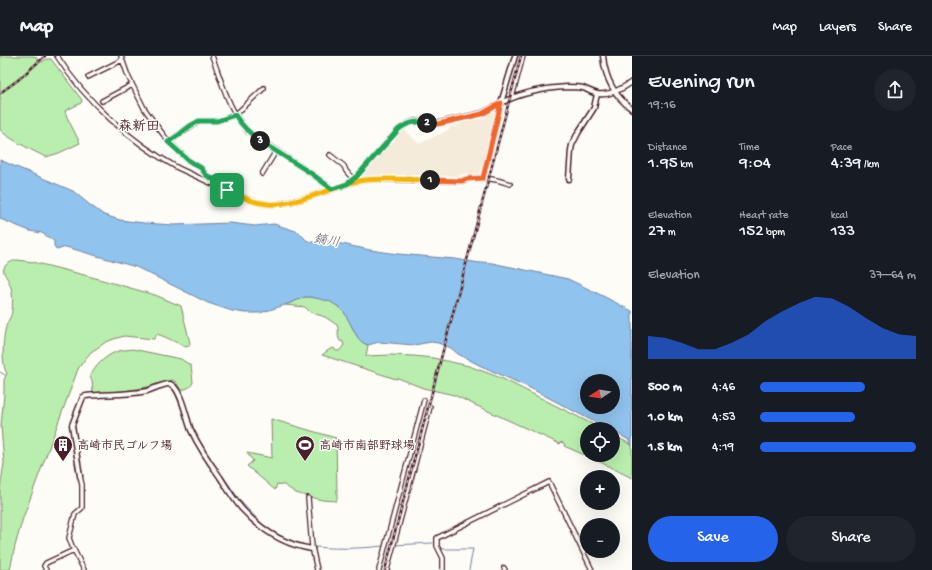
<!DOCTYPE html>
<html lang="en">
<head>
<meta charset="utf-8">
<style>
  :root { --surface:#171b24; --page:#20242c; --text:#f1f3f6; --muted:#9ea1a6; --line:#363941; --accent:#2563eb }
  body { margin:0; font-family:"Gochi Hand","Klee One",sans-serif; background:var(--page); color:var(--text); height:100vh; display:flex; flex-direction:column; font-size:15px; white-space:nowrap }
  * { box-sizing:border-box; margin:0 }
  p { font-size:13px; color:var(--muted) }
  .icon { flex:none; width:22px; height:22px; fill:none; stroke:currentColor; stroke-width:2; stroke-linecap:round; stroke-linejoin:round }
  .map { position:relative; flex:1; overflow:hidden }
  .sheet { display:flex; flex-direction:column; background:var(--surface); width:300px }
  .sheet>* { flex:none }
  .needle { width:26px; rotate:258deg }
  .buttons { position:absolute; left:580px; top:318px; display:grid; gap:8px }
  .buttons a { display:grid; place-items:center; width:40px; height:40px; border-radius:50%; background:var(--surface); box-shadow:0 4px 16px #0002; font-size:20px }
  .pin { position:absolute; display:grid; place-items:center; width:34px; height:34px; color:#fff; margin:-17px; border-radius:8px; box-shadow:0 2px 6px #0006 }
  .km { position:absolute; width:20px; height:20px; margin:-10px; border-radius:50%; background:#222; color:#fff; font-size:11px; line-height:20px; text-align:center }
  .round { display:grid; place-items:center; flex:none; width:42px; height:42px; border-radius:21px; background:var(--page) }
  .headline { display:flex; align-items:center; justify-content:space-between; height:68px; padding:0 16px }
  h1 { font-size:22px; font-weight:600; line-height:30px }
  .metrics { display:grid; grid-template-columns:repeat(3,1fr); gap:6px; height:68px; padding:4px 16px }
  .metrics div { display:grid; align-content:center }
  .metrics b { font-size:17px; font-weight:600 }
  .metrics small { font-size:11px; font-weight:400 }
  .metrics p { font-size:11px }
  .chart { height:112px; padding:8px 16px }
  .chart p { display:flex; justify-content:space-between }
  .chart svg { width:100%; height:72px; margin-top:4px; fill:var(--accent); opacity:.7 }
  .cta { display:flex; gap:8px; margin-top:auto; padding:8px 16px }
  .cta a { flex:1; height:46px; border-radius:24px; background:var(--accent); color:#fff; font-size:16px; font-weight:600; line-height:46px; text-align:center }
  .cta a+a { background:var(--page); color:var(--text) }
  ul { padding:0 16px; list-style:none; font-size:13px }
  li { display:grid; grid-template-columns:64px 48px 1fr; align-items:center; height:30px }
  li i { height:10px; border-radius:5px; background:var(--accent) }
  header { display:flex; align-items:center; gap:24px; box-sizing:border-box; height:56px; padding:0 20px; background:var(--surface); border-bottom:1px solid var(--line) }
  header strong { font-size:19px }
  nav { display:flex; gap:22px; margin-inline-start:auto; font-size:14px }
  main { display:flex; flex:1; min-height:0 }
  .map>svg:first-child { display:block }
  .built { fill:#f5ebda }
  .green { fill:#baeeae; stroke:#82866c }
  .water { fill:#90c3ed; stroke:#74819f; fill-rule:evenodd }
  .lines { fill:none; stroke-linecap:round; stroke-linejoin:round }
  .stream { stroke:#74819f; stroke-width:1 }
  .minor-casing { stroke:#4a1f2b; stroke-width:6 }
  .tertiary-casing { stroke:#4a1f2b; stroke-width:7 }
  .minor { stroke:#fdfcf7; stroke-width:3.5 }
  .tertiary { stroke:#fdfcf7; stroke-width:4 }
  .rail-casing { stroke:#4a1f2b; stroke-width:2.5 }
  .rail { stroke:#fdfcf7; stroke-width:1; stroke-dasharray:3; stroke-linecap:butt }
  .split-1-casing { stroke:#fff; stroke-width:8 }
  .split-2-casing { stroke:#fff; stroke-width:8 }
  .split-3-casing { stroke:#fff; stroke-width:8 }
  .split-4-casing { stroke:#fff; stroke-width:8 }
  .split-1 { stroke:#f5b400; stroke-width:5 }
  .split-2 { stroke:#f0652b; stroke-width:5 }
  .split-3 { stroke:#22a559; stroke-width:5 }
  .split-4 { stroke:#22a559; stroke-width:5 }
  .labels { text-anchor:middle; stroke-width:3; stroke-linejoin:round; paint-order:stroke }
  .poi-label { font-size:12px; font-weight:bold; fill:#4a1f2b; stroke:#fdfcf7; text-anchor:start }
  .water-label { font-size:13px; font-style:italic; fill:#62586f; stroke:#fdfcf7 }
  .quarter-label { font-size:14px; font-weight:bold; fill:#4a1f2b; stroke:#fdfcf7 }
</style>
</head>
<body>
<header>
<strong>Map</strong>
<nav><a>Map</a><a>Layers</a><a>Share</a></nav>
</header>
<main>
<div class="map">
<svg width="632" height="514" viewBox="0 0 632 514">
  <rect width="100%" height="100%" fill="#fdfcf7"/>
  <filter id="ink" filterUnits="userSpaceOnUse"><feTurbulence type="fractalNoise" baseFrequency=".025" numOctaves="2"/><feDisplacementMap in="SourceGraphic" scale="8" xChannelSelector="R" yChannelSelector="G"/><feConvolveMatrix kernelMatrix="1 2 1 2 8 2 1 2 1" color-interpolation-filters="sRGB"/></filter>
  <g filter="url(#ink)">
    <path class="built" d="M 499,51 L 482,118 L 466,117 L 458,120 L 375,119 L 363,120 L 384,92 L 403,72 L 419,88 L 450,73 L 450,71 L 459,69 L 459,64 L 482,58 L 494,52 Z"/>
    <path class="green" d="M 0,0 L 35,0 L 40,7 L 47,3 L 51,3 L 82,44 L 81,47 L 65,55 L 67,61 L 80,87 L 59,97 L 46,101 C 37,97 3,80 0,73 C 0,68 0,51 0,44 L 1,42 L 0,41 Z
      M 17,204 L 33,206 L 88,220 L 155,239 L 181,250 L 190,287 L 189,290 L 186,291 L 165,281 L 157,278 L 154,283 L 124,280 L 114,283 L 106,286 L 91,296 L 85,303 L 78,313 L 23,462 L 15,490 L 10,514 L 0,514 L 0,433 L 4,407 L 1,370 L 4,338 L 4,324 L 7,317 C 1,311 3,280 6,271 C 7,265 12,261 12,254 C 13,245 13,235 9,226 C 8,222 2,217 4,212 C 6,207 13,205 17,204 Z
      M 305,241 C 318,240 337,245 345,257 C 353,269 353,282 368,289 L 366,300 L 391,299 L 413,300 L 433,302 L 469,310 L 501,322 L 602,373 L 587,373 L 587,399 L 613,399 L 613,379 L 632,389 L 632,422 L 596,404 L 564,390 L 565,388 L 561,386 L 560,388 L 475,349 L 454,339 L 423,332 L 398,322 L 396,323 L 322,299 L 330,293 L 334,292 L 336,295 L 339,295 L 344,289 L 343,286 L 340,285 C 336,278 340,275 337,269 L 325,261 L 310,256 L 305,251 L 285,249 Z
      M 132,293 L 181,303 L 191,310 L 193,326 C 192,331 186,333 182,334 C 177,331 178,324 171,324 C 163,326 155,329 147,331 C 129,335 111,336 93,337 L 92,325 L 90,321 C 95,310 105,300 116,296 C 121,294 127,294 132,293 Z
      M 271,363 L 336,382 L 337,437 L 337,443 L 336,445 L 322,444 L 309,441 L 296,437 L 284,429 L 277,428 L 275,434 L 247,410 L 253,405 L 247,397 L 272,402 Z"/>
    <path class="water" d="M 0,104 L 73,135 L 90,149 L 104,159 L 120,164 L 144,167 L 173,169 L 230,167 L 255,170 L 274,168 L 299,176 L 306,184 L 311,186 L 320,186 L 328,185 L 370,194 L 398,198 L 455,203 L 480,207 L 482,206 L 492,207 L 568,223 L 599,238 L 632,255 L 632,389 L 629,387 L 629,384 L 613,375 L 613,373 L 608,373 L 530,332 L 479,309 L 458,298 L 451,292 L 438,287 L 431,286 L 414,289 L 379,286 L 368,289 L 363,287 L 358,282 L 344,256 L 339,251 L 329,245 L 310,241 L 305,241 L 285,249 L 260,257 L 245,257 L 232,255 L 208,247 L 136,211 L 66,191 L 57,194 L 54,190 L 54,185 L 42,177 L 30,175 L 0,163 ZM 587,325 L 613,325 L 613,351 L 587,351 Z"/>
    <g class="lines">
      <path class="stream" d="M 0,316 L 5,319
        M 168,326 L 171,325 L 176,328 L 178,333
        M 127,336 L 138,334 L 153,331
        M 191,368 L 206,397 L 242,447 L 265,471 L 281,481
        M 394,489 L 433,487
        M 438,489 L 442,493 L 473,493 L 469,514
        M 305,490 C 330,493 358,493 383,490"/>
      <defs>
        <path id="minor" d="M 57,0 C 86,46 131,86 178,112 C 193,119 208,126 222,132 C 237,138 252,147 268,148 C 285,150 318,138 336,132 C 343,130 351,126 359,125 C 372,122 387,123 401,124 C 421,124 441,125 462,125 C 475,119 497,123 510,128
          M 121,0 L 128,20 L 144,52 L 156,69 L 169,86 L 188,104 L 201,112 L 206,119 L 221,128 L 225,132
          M 212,0 C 222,26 229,55 248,76 L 312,118 L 332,133
          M 88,21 L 122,4
          M 512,41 L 523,0
          M 102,45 L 132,29
          M 169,86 L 180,78 L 190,71 L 199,65 L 217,65 L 235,59 L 264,32
          M 330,99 L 344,110 L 346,115 L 354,124
          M 262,118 L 276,95
          M 483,122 L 501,47
          M 350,126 L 357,120 L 399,73 L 409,67 L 415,65 L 438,67 L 482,57 L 501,47
          M 80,420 L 82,429 L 82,452 L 75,458 L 69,482 L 72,490 L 84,514
          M 308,442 L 312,491 L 317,514
          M 504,512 L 505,514
          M 46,514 L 44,510 L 46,507 L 74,494
          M 379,514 L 424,344
          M 387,514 L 430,351
          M 443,514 L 443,502 L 437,490 L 437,482 L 549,426 L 592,514"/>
        <path id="tertiary" d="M 603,0 C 605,21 614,40 632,53
          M 501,47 C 521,37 545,32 567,31 C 572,31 578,31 583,32 C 588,34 593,37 598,38 C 610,40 622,33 632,26
          M 501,47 L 515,0
          M 569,123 L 571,94 L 572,89 L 578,77 L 594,52 L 597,38
          M 80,420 L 72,369 L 83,341 L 86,340 C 106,338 127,339 147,335 C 153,333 165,327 170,328 C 181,331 187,365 191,374 C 199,391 209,406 220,421 C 227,432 234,444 242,453 C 261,474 285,489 312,493"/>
      </defs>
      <use href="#minor" class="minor-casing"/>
      <use href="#tertiary" class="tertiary-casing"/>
      <use href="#minor" class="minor"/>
      <use href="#tertiary" class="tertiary"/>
      <defs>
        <path id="rail" d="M 0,37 L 18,24 L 45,0
          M 385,514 L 521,0"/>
      </defs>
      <use href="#rail" class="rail-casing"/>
      <use href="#rail" class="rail"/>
    </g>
  </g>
  <g class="lines" filter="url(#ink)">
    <defs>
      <path id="split-1" d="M 227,134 C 240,140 253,147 268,148 C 286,150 315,139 333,133 C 342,130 350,126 359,125 C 382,121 407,124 430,124"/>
      <path id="split-2" d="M 427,67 L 438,68 L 482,58 L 501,47 L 483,122 L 466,123 L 462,125 L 430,124"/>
      <path id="split-3" d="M 260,85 L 312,118 L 332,133 L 347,128 L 357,120 L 399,73 C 409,66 416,65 427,67"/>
      <path id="split-4" d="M 227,134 L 221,128 L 206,119 L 201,112 L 188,104 L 168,86 L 180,78 L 190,70 L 199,65 L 217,65 L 235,59 C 242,70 249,77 260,85"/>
    </defs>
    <use href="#split-1" class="split-1-casing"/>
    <use href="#split-2" class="split-2-casing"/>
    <use href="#split-3" class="split-3-casing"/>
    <use href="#split-4" class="split-4-casing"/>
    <use href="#split-1" class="split-1"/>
    <use href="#split-2" class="split-2"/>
    <use href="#split-3" class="split-3"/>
    <use href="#split-4" class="split-4"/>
  </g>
  <defs>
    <symbol id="building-pin" viewBox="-11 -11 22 30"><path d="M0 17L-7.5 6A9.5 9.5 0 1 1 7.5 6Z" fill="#4a1f2b" stroke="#fdfcf7"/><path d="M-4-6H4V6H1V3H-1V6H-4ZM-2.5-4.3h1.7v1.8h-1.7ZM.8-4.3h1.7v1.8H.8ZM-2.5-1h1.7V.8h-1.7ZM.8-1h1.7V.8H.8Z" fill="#fff"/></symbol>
    <symbol id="stadium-pin" viewBox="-11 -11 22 30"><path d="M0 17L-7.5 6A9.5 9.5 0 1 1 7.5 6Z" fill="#4a1f2b" stroke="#fdfcf7"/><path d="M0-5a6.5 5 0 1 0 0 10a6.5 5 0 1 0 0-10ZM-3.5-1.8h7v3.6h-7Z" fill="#fff"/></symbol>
  </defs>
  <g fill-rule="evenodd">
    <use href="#building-pin" x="52" y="378" width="22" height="30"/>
    <use href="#stadium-pin" x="294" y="378" width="22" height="30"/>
  </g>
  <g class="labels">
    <g class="poi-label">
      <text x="77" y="393">高崎市民ゴルフ場</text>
      <text x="319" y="393">高崎市南部野球場</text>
    </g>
    <g class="water-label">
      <text transform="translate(327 183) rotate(10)" y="5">鏑川</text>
    </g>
    <g class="quarter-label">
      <text x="139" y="74">森新田</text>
    </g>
  </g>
</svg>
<div class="buttons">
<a><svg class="needle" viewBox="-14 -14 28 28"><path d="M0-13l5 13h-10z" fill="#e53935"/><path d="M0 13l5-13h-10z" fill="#9ea1a6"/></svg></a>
<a><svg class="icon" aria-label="locate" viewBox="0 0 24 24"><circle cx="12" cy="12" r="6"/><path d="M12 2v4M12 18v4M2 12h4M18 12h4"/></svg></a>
<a>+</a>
<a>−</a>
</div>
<div class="pin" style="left:227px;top:134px;background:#1e9e55"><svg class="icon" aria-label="arrive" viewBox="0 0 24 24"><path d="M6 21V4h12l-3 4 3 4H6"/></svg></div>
<b class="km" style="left:430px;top:124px">1</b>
<b class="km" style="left:427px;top:67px">2</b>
<b class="km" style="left:260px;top:85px">3</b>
</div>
<section class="sheet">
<div class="headline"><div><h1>Evening run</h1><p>19:16</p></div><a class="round"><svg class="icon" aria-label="share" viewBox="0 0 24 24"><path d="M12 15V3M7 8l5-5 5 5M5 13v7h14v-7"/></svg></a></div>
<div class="metrics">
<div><p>Distance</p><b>1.95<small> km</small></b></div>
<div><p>Time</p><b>9:04</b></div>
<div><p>Pace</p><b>4:39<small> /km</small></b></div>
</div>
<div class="metrics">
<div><p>Elevation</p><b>27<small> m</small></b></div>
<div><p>Heart rate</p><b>152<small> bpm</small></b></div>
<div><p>kcal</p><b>133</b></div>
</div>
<div class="chart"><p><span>Elevation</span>37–64 m</p>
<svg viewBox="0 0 160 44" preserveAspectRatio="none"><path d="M0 44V30L10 31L20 34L30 38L40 38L50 34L60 29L70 21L80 15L90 10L100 6L110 7L120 12L130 19L140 25L150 29L160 30V44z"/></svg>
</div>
<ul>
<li><b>500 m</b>4:46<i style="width:67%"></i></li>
<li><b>1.0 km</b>4:53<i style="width:61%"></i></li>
<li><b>1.5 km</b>4:19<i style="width:100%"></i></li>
</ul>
<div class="cta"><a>Save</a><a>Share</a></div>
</section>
</main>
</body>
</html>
